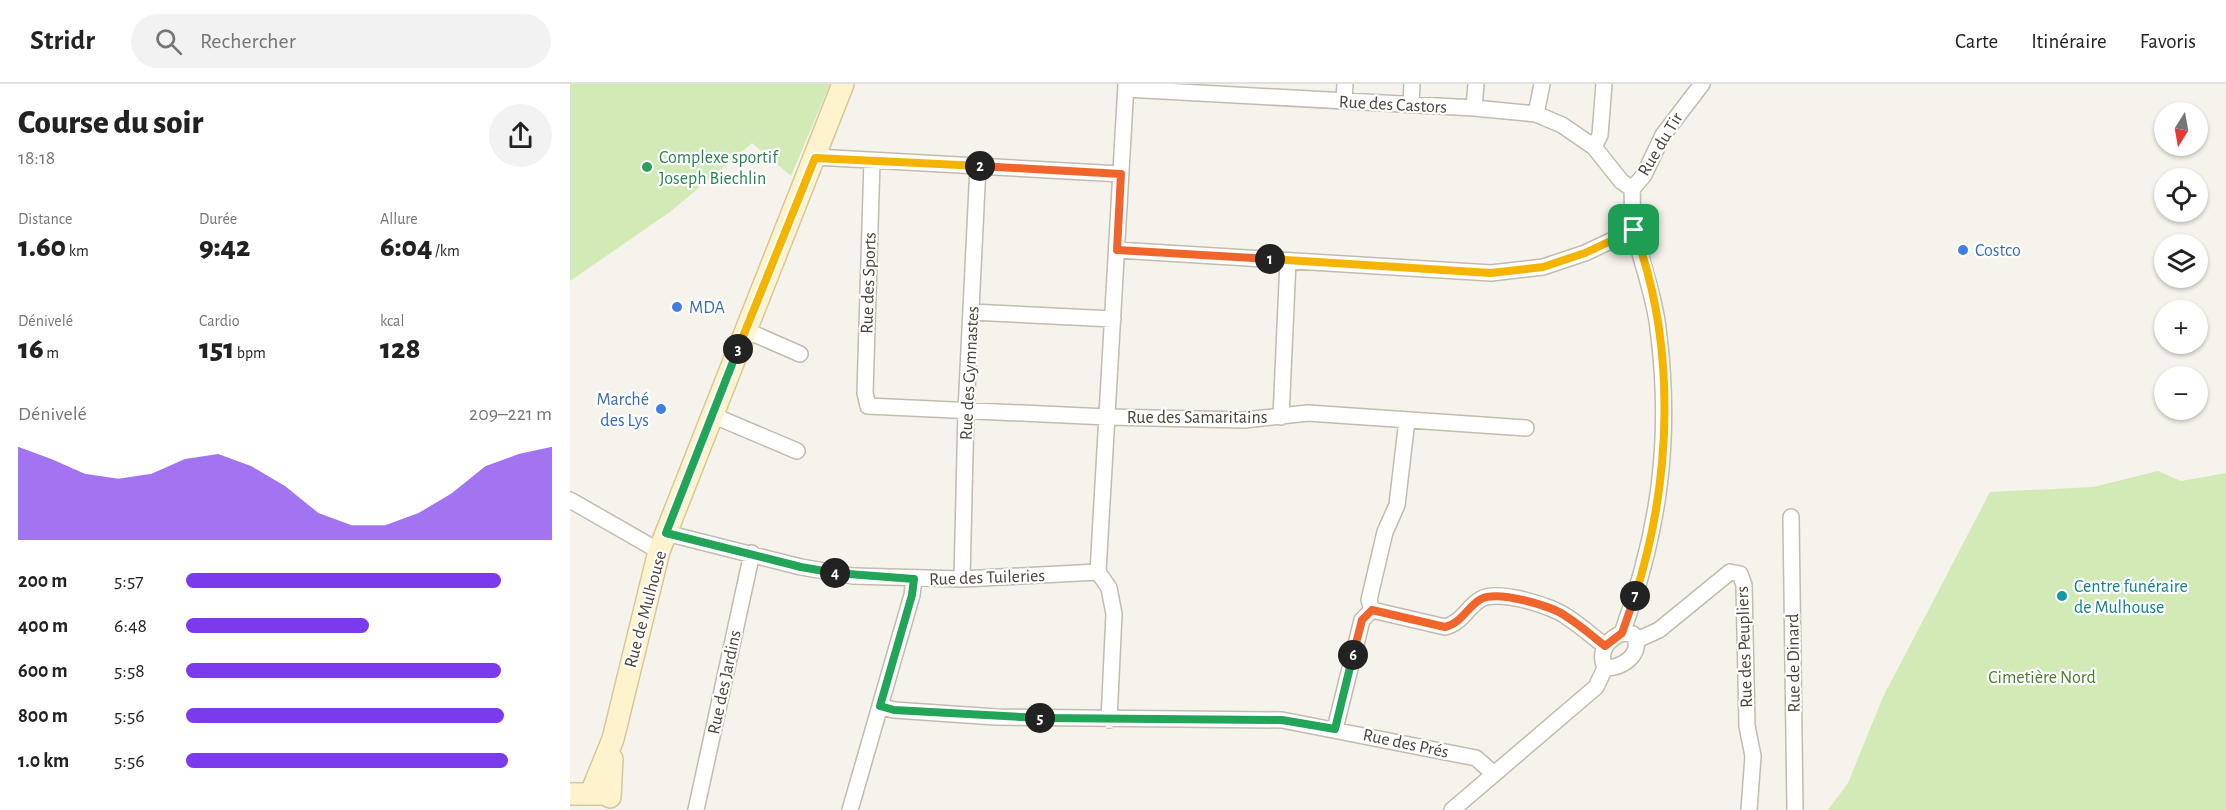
<!DOCTYPE html>
<html lang="fr">
<head>
<meta charset="utf-8">
<style>
  :root { --surface:#fff; --page:#f2f2f2; --text:#222; --muted:#767676; --line:#e0e0e0; --accent:#7c3aed }
  body { margin:0; font-family:"Alegreya Sans",sans-serif; background:var(--page); color:var(--text); height:100vh; display:flex; flex-direction:column; font-size:22px; white-space:nowrap }
  * { box-sizing:border-box; margin:0 }
  p { font-size:20px; color:var(--muted) }
  .icon { flex:none; width:33px; height:33px; fill:none; stroke:currentColor; stroke-width:2; stroke-linecap:round; stroke-linejoin:round }
  .map { position:relative; flex:1; overflow:hidden }
  .side { display:flex; flex-direction:column; background:var(--surface); width:570px }
  .side>* { flex:none }
  .needle { width:39px; rotate:191deg }
  .buttons { position:absolute; left:1584px; top:18px; display:grid; gap:12px }
  .buttons a { display:grid; place-items:center; width:54px; height:54px; border-radius:50%; background:var(--surface); box-shadow:0 2px 4px #0004; font-size:30px }
  .pin { position:absolute; display:grid; place-items:center; width:51px; height:51px; color:#fff; margin:-26px; border-radius:12px; box-shadow:0 3px 9px #0006 }
  .km { position:absolute; width:30px; height:30px; margin:-15px; border-radius:50%; background:#222; color:#fff; font-size:16px; line-height:30px; text-align:center }
  .round { display:grid; place-items:center; flex:none; width:63px; height:63px; border-radius:32px; background:var(--page) }
  .overview { display:flex; align-items:center; justify-content:space-between; height:102px; padding:0 18px }
  h1 { font-size:33px; font-weight:800; line-height:45px }
  .metrics { display:grid; grid-template-columns:repeat(3,1fr); gap:9px; height:102px; padding:6px 18px }
  .metrics div { display:grid; align-content:center }
  .metrics b { font-size:30px; font-weight:800 }
  .metrics small { font-size:16px; font-weight:400 }
  .metrics p { font-size:16px }
  .chart { height:168px; padding:12px 18px }
  .chart p { display:flex; justify-content:space-between }
  .chart svg { width:100%; height:108px; margin-top:6px; fill:var(--accent); opacity:.7 }
  ul { padding:0 18px; list-style:none; font-size:20px }
  li { display:grid; grid-template-columns:96px 72px 1fr; align-items:center; height:45px }
  li i { height:15px; border-radius:8px; background:var(--accent) }
  header { display:flex; align-items:center; gap:36px; box-sizing:border-box; height:84px; padding:0 30px; background:var(--surface); border-bottom:2px solid var(--line) }
  header strong { font-size:28px }
  nav { display:flex; gap:33px; margin-inline-start:auto; font-size:21px }
  .search { width:420px; height:54px; background:var(--page); display:flex; align-items:center; gap:15px; box-sizing:border-box; padding:0 21px; border-radius:33px; color:var(--muted); font-size:22px }
  main { display:flex; flex:1; min-height:0 }
  .map>svg:first-child { display:block }
  .green { fill:#d2eab5 }
  .lines { fill:none; stroke-linecap:round; stroke-linejoin:round }
  .street-casing { stroke:#c2bbae; stroke-width:18 }
  .secondary-casing { stroke:#d6c79b; stroke-width:24 }
  .street { stroke:#fff; stroke-width:15 }
  .secondary { stroke:#fff3cd; stroke-width:21 }
  .split-1-casing { stroke:#fff; stroke-width:12 }
  .split-2-casing { stroke:#fff; stroke-width:12 }
  .split-3-casing { stroke:#fff; stroke-width:12 }
  .split-4-casing { stroke:#fff; stroke-width:12 }
  .split-5-casing { stroke:#fff; stroke-width:12 }
  .split-6-casing { stroke:#fff; stroke-width:12 }
  .split-7-casing { stroke:#fff; stroke-width:12 }
  .split-8-casing { stroke:#fff; stroke-width:12 }
  .split-1 { stroke:#f5b400; stroke-width:8 }
  .split-2 { stroke:#f0652b; stroke-width:8 }
  .split-3 { stroke:#f5b400; stroke-width:8 }
  .split-4 { stroke:#22a559; stroke-width:8 }
  .split-5 { stroke:#22a559; stroke-width:8 }
  .split-6 { stroke:#22a559; stroke-width:8 }
  .split-7 { stroke:#f0652b; stroke-width:8 }
  .split-8 { stroke:#f5b400; stroke-width:8 }
  .leisure-dot { fill:#2e9e5b; stroke:#fff; stroke-width:2 }
  .shop-dot { fill:#3f7fe0; stroke:#fff; stroke-width:2 }
  .culture-dot { fill:#0f9aa8; stroke:#fff; stroke-width:2 }
  .labels { text-anchor:middle; stroke-width:4.5; stroke-linejoin:round; paint-order:stroke }
  .street-label { font-size:18px; fill:#4b4439; stroke:#fff }
  .leisure-label { font-size:18px; fill:#27864d; stroke:#fff; text-anchor:start }
  .shop-label { font-size:18px; fill:#366cbe; stroke:#fff; text-anchor:start }
  .culture-label { font-size:18px; fill:#0d838f; stroke:#fff; text-anchor:start }
  .park-label { font-size:18px; fill:#4a7f2a; stroke:#fff }
</style>
</head>
<body>
<header>
<strong>Stridr</strong>
<div class="search"><svg class="icon" aria-label="search" viewBox="0 0 24 24"><circle cx="10" cy="10" r="6"/><path d="M15 15l6 6"/></svg>Rechercher</div>
<nav><a>Carte</a><a>Itinéraire</a><a>Favoris</a></nav>
</header>
<main>
<section class="side">
<div class="overview"><div><h1>Course du soir</h1><p>18:18</p></div><a class="round"><svg class="icon" aria-label="share" viewBox="0 0 24 24"><path d="M12 15V3M7 8l5-5 5 5M5 13v7h14v-7"/></svg></a></div>
<div class="metrics">
<div><p>Distance</p><b>1.60<small> km</small></b></div>
<div><p>Durée</p><b>9:42</b></div>
<div><p>Allure</p><b>6:04<small> /km</small></b></div>
</div>
<div class="metrics">
<div><p>Dénivelé</p><b>16<small> m</small></b></div>
<div><p>Cardio</p><b>151<small> bpm</small></b></div>
<div><p>kcal</p><b>128</b></div>
</div>
<div class="chart"><p><span>Dénivelé</span>209–221 m</p>
<svg viewBox="0 0 160 44" preserveAspectRatio="none"><path d="M0 44V6L10 11L20 17L30 19L40 17L50 11L60 9L70 14L80 22L90 33L100 38L110 38L120 33L130 25L140 14L150 9L160 6V44z"/></svg>
</div>
<ul>
<li><b>200 m</b>5:57<i style="width:86%"></i></li>
<li><b>400 m</b>6:48<i style="width:50%"></i></li>
<li><b>600 m</b>5:58<i style="width:86%"></i></li>
<li><b>800 m</b>5:56<i style="width:87%"></i></li>
<li><b>1.0 km</b>5:56<i style="width:88%"></i></li>
</ul>
</section>
<div class="map">
<svg width="1656" height="726" viewBox="0 0 1656 726">
  <rect width="100%" height="100%" fill="#f6f3ec"/>
  <path class="green" d="M 0,0 L 260,0 L 221,92 L 182,59 L 100,128 L 0,197 Z
    M 1588,387 L 1611,397 L 1656,389 L 1656,726 L 1258,726 L 1278,699 L 1313,613 L 1420,408 L 1523,403 Z"/>
  <g class="lines">
    <defs>
      <path id="street" d="M 556,5 L 904,24 L 966,30 L 992,41 L 1024,63 L 1051,97 L 1062,105
        M 774,17 L 775,0
        M 841,21 L 842,0
        M 904,24 L 906,0
        M 966,30 L 972,0
        M 1024,63 L 1030,51 L 1034,0
        M 245,73 L 551,90
        M 302,77 L 295,309 L 298,322 L 537,333 L 674,336 L 738,329 L 956,344
        M 547,166 L 921,189 L 973,183 L 1015,169 L 1064,146
        M 401,228 L 543,235
        M 175,246 L 230,270
        M 142,331 L 227,367
        M 711,333 L 718,177
        M 0,416 L 89,467
        M 1221,433 L 1225,726
        M 96,449 L 231,483 L 283,492 L 392,495 L 528,488
        M 392,495 L 396,327 L 408,82
        M 802,526 L 875,543 C 892,539 897,523 911,515 C 928,505 983,522 997,533 C 1010,541 1022,552 1035,562
        M 802,526 L 799,516 L 815,448 L 827,421 L 837,336
        M 1052,549 C 1090,446 1102,353 1088,244 C 1084,210 1071,178 1064,146 C 1061,133 1063,118 1062,105 L 1074,91 L 1093,51 L 1132,0
        M 1052,549 L 1063,550 C 1075,569 1052,585 1035,584 C 1028,567 1037,556 1052,549 Z
        M 1067,556 L 1089,546 L 1160,488 L 1170,490 L 1174,501 L 1177,642 L 1183,672 L 1179,726
        M 310,622 L 324,626 L 426,633 L 712,636 L 906,674 L 924,690
        M 539,636 L 544,530 L 539,504 L 528,488 L 556,0
        M 765,645 L 792,536 L 802,526
        M 126,726 L 182,469
        M 280,726 L 342,511 L 344,495
        M 882,726 L 1026,603 L 1035,584"/>
      <path id="secondary" d="M 21,709 L 43,655 L 89,467 L 273,0
        M 0,710 L 34,710
        M 40,713 L 42,675"/>
    </defs>
    <use href="#street" class="street-casing"/>
    <use href="#secondary" class="secondary-casing"/>
    <use href="#street" class="street"/>
    <use href="#secondary" class="secondary"/>
  </g>
  <g class="lines">
    <defs>
      <path id="split-1" d="M 700,175 L 921,189 L 973,183 L 1015,169 L 1064,146"/>
      <path id="split-2" d="M 410,82 L 551,90 L 547,166 L 700,175"/>
      <path id="split-3" d="M 168,265 L 245,74 L 410,82"/>
      <path id="split-4" d="M 168,265 L 96,449 L 231,483 L 265,489"/>
      <path id="split-5" d="M 265,489 L 344,495 L 342,511 L 310,622 L 324,626 L 470,634"/>
      <path id="split-6" d="M 470,634 L 712,636 L 765,645 L 783,571"/>
      <path id="split-7" d="M 783,571 L 792,536 L 802,526 L 875,543 C 892,539 897,523 911,515 C 928,506 983,522 997,533 C 1010,541 1022,552 1035,562 L 1052,549 L 1065,512"/>
      <path id="split-8" d="M 1064,146 C 1107,261 1102,396 1065,512"/>
    </defs>
    <use href="#split-1" class="split-1-casing"/>
    <use href="#split-2" class="split-2-casing"/>
    <use href="#split-3" class="split-3-casing"/>
    <use href="#split-4" class="split-4-casing"/>
    <use href="#split-5" class="split-5-casing"/>
    <use href="#split-6" class="split-6-casing"/>
    <use href="#split-7" class="split-7-casing"/>
    <use href="#split-8" class="split-8-casing"/>
    <use href="#split-1" class="split-1"/>
    <use href="#split-2" class="split-2"/>
    <use href="#split-3" class="split-3"/>
    <use href="#split-4" class="split-4"/>
    <use href="#split-5" class="split-5"/>
    <use href="#split-6" class="split-6"/>
    <use href="#split-7" class="split-7"/>
    <use href="#split-8" class="split-8"/>
  </g>
  <circle class="leisure-dot" cx="77" cy="83" r="6"/>
  <g class="shop-dot">
    <circle cx="1393" cy="166" r="6"/>
    <circle cx="107" cy="223" r="6"/>
    <circle cx="91" cy="325" r="6"/>
  </g>
  <circle class="culture-dot" cx="1492" cy="512" r="6"/>
  <g class="labels">
    <g class="street-label">
      <text transform="translate(823 20) rotate(3)" y="6">Rue des Castors</text>
      <text transform="translate(1090 60) rotate(-59)" y="6">Rue du Tir</text>
      <text transform="translate(298 199) rotate(-88)" y="6">Rue des Sports</text>
      <text transform="translate(399 289) rotate(-87)" y="6">Rue des Gymnastes</text>
      <text x="627" y="339">Rue des Samaritains</text>
      <text transform="translate(417 493) rotate(-2)" y="6">Rue des Tuileries</text>
      <text transform="translate(75 525) rotate(-75)" y="6">Rue de Mulhouse</text>
      <text transform="translate(1174 563) rotate(-92)" y="6">Rue des Peupliers</text>
      <text transform="translate(1223 579) rotate(-91)" y="6">Rue de Dinard</text>
      <text transform="translate(154 598) rotate(-78)" y="6">Rue des Jardins</text>
      <text transform="translate(836 659) rotate(12)" y="6">Rue des Prés</text>
    </g>
    <g class="leisure-label">
      <text x="89" y="79">Complexe sportif<tspan x="89" dy="21">Joseph Biechlin</tspan></text>
    </g>
    <g class="shop-label">
      <text x="1405" y="172">Costco</text>
      <text x="119" y="229">MDA</text>
      <text x="79" y="321" text-anchor="end">Marché<tspan x="79" dy="21">des Lys</tspan></text>
    </g>
    <g class="culture-label">
      <text x="1504" y="508">Centre funéraire<tspan x="1504" dy="21">de Mulhouse</tspan></text>
    </g>
    <g class="park-label">
      <text x="1472" y="599">Cimetière Nord</text>
    </g>
  </g>
</svg>
<div class="buttons">
<a><svg class="needle" viewBox="-14 -14 28 28"><path d="M0-13l5 13h-10z" fill="#e53935"/><path d="M0 13l5-13h-10z" fill="#767676"/></svg></a>
<a><svg class="icon" aria-label="locate" viewBox="0 0 24 24"><circle cx="12" cy="12" r="6"/><path d="M12 2v4M12 18v4M2 12h4M18 12h4"/></svg></a>
<a><svg class="icon" aria-label="layers" viewBox="0 0 24 24"><path d="M12 4l9 5-9 5-9-5zM3 14l9 5 9-5"/></svg></a>
<a>+</a>
<a>−</a>
</div>
<div class="pin" style="left:1064px;top:146px;background:#1e9e55"><svg class="icon" aria-label="arrive" viewBox="0 0 24 24"><path d="M6 21V4h12l-3 4 3 4H6"/></svg></div>
<b class="km" style="left:700px;top:175px">1</b>
<b class="km" style="left:410px;top:82px">2</b>
<b class="km" style="left:168px;top:265px">3</b>
<b class="km" style="left:265px;top:489px">4</b>
<b class="km" style="left:470px;top:634px">5</b>
<b class="km" style="left:783px;top:571px">6</b>
<b class="km" style="left:1065px;top:512px">7</b>
</div>
</main>
</body>
</html>
